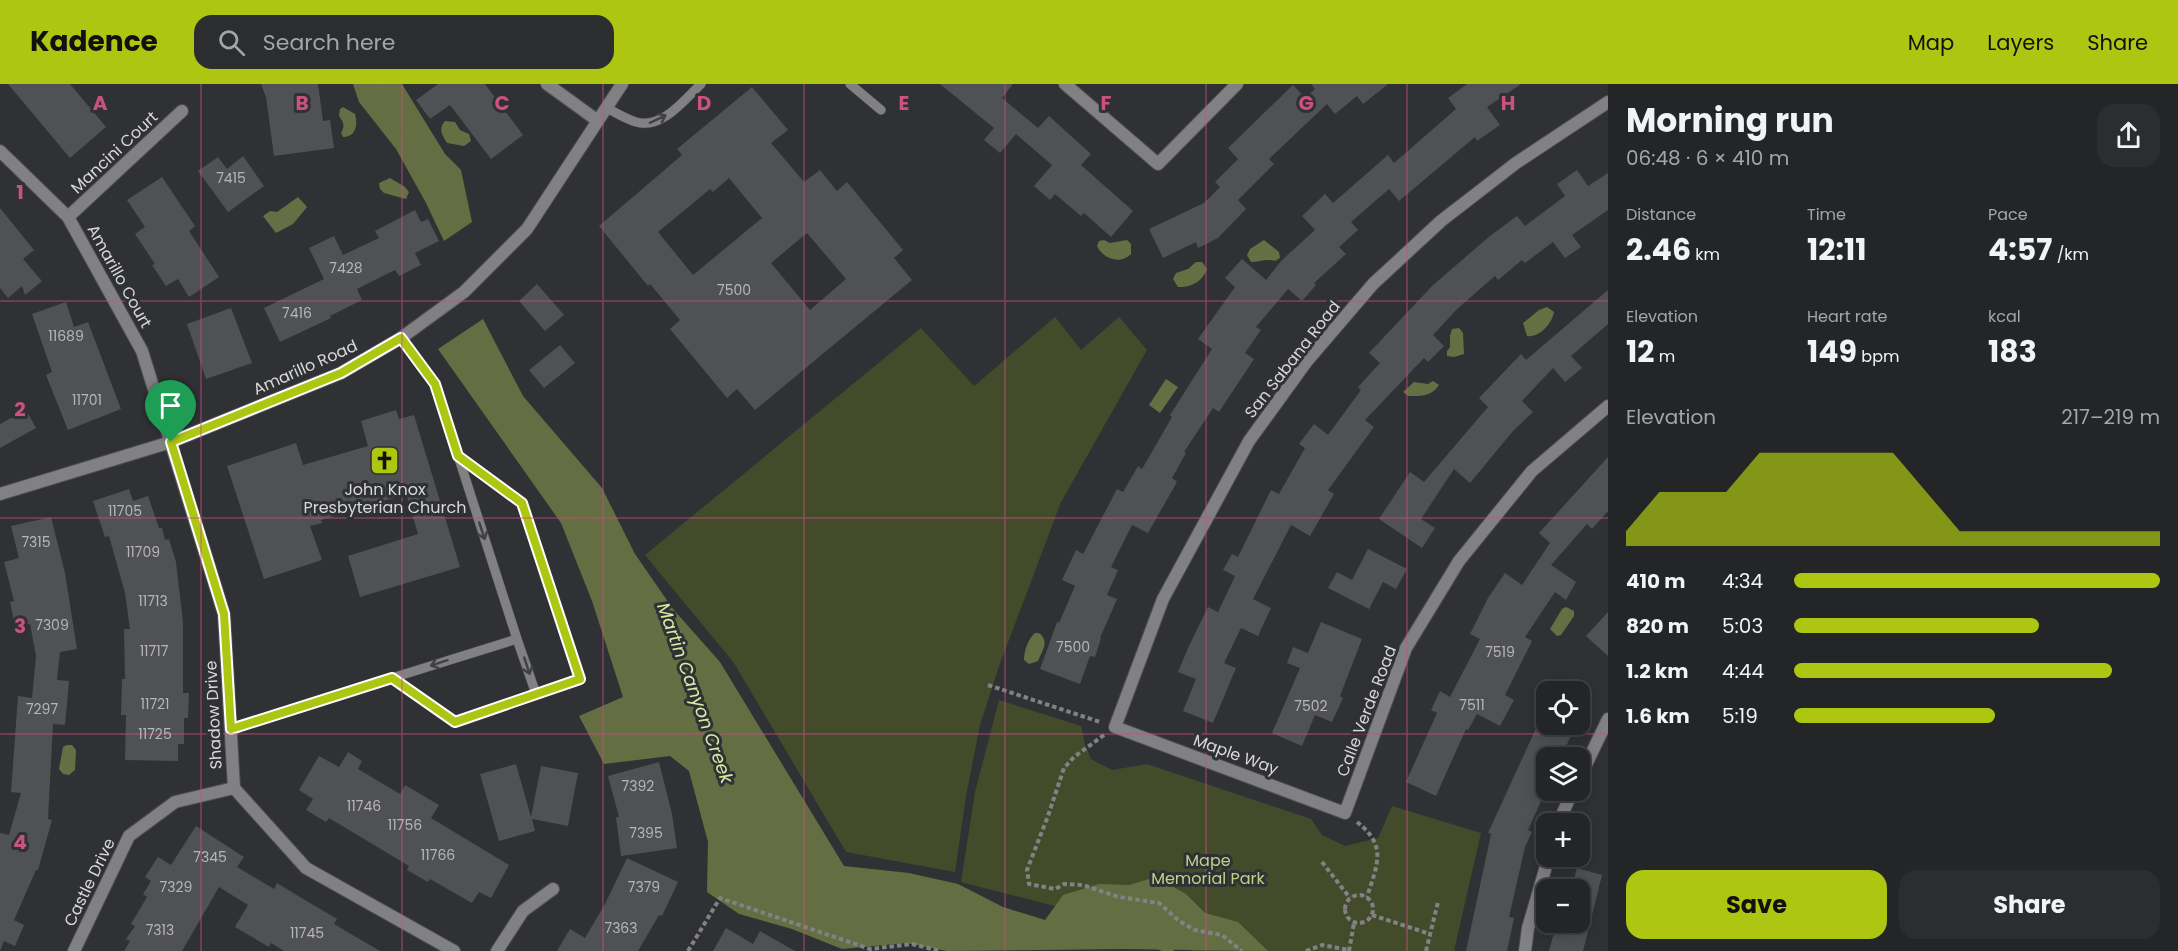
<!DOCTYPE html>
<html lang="en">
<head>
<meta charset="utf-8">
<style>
  :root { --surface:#242527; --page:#2c2d2f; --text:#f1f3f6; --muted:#a3a5a7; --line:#414244; --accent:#acc612 }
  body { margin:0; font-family:Poppins,sans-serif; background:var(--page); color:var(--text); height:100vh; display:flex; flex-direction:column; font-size:22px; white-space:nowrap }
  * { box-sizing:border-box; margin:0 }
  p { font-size:20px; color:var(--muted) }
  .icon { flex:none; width:33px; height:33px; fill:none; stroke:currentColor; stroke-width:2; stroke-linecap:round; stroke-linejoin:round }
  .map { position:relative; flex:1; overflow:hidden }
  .sheet { display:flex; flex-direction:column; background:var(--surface); width:570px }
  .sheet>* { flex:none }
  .tools { position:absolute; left:1536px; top:597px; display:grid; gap:12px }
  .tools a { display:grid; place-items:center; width:54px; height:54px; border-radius:12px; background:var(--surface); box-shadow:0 3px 15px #0003,0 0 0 2px var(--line); font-size:30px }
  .pin { position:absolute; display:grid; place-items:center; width:51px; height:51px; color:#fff; margin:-62px -26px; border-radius:50% 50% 50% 0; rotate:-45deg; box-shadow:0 0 6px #0007 }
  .pin .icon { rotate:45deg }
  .round { display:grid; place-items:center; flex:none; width:63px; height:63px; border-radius:18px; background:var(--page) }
  .overview { display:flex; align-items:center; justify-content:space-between; height:102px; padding:0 18px }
  h1 { font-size:33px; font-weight:700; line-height:45px }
  .figures { display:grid; grid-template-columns:repeat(3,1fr); gap:9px; height:102px; padding:6px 18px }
  .figures div { display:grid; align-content:center }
  .figures b { font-size:30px; font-weight:700 }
  .figures small { font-size:16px; font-weight:400 }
  .figures p { font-size:16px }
  .chart { height:168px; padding:12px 18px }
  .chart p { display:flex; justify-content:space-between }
  .chart svg { width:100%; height:108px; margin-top:6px; fill:var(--accent); opacity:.7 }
  .cta { display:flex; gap:12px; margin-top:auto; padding:12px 18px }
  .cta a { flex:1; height:69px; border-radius:18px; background:var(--accent); color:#111; font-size:24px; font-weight:700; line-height:69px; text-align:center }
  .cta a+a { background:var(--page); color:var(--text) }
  ul { padding:0 18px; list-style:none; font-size:20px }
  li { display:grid; grid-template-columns:96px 72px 1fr; align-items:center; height:45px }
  li i { height:15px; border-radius:8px; background:var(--accent) }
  header { display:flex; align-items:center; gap:36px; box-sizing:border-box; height:84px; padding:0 30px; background:var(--accent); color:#111 }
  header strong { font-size:28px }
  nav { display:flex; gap:33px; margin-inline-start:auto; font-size:21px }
  .search { width:420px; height:54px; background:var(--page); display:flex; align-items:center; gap:15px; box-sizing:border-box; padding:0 21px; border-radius:18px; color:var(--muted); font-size:22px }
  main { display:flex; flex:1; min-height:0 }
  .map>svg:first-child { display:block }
  .green { fill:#444b2b }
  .forest { fill:#646e42 }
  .water { fill:#666f43 }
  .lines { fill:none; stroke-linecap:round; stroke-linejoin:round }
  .stream { stroke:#666f43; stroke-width:7 }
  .building { fill:#505155; fill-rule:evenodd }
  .service-casing { stroke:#4e4f52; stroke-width:10 }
  .minor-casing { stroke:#4e4f52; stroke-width:14 }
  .path { stroke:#828285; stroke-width:4; stroke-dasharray:4.5 3; stroke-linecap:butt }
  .service { stroke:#818183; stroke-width:9 }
  .minor { stroke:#818183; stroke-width:12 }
  .oneway { stroke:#404144 }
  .route-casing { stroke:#fff; stroke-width:12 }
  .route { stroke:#acc612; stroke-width:8 }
  .grid { fill:none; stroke:#c95281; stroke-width:1.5; stroke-opacity:0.55 }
  .labels { text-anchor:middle; stroke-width:6; stroke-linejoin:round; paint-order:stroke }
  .number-label { font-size:14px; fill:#b6b6ba }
  .street-label { font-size:16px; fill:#d8d8db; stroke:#303134 }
  .poi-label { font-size:16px; fill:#d8d8db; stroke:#303134 }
  .park-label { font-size:16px; fill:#c0d088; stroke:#303134 }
  .water-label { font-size:18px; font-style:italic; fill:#daeba2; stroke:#303134 }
  .grid-label { font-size:20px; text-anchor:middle; font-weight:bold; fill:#c95281; stroke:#303134; stroke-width:6; stroke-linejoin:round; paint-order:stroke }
</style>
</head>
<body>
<header>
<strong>Kadence</strong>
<div class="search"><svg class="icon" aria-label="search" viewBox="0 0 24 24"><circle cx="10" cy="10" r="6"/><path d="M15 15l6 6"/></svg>Search here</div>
<nav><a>Map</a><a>Layers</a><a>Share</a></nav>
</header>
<main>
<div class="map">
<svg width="1608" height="867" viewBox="0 0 1608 867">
  <rect width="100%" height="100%" fill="#303134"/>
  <path class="green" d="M 1055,233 L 1081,266 L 1119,233 L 1147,266 L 1061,418 L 998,585 L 980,641 L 966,712 L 955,788 L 846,768 L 734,579 L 645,471 L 921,244 L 974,302 Z
    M 999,616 L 1081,642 L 1085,660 L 1091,675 L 1112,686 L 1147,680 L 1311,735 L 1322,751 L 1345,762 L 1378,754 L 1392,722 L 1481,749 L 1454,867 L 1193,867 L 1074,827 L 961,798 L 975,708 Z"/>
  <path class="forest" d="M 353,0 L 402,0 L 445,70 L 461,86 L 472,138 L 444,157 L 426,119 L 396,65 L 359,18 Z
    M 483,235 L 523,312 L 602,404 L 635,470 L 673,525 L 720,578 L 844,782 L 909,789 L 958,800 L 1003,823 L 1045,836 L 1063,811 L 1099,800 L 1129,801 L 1156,793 L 1186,810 L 1205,829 L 1238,838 L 1268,867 L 1123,865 L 947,867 L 906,859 L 842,865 L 792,845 L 739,830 L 707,808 L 708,758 L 689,687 L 670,672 L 604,680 L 579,632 L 623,613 L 592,517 L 561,439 L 438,265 Z"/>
  <path class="water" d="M 343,23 L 355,30 C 358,41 356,53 343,53 L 341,49 C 345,42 344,39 339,32 L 340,25 Z
    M 445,37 L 455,38 L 460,46 L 469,50 L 471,57 L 464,62 L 447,59 C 442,51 438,45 445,37 Z
    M 390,94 L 405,103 L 409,108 L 406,115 L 384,109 L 380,105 L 379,99 Z
    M 298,113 L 307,123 L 293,140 L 276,149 L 263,132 L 270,127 L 277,128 Z
    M 1104,156 L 1110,159 L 1127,156 L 1131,160 L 1131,170 C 1121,181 1103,175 1097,162 L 1099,157 Z
    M 1264,156 L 1279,168 L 1280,174 L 1275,177 C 1266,174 1260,178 1251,178 L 1247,171 L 1250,165 Z
    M 1196,178 L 1202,178 L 1207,185 C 1203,197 1191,204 1178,203 L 1173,195 L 1176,189 L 1188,185 Z
    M 1547,223 L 1554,228 C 1552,240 1539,254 1527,252 L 1523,239 L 1539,226 Z
    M 1459,244 L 1463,249 L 1464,270 L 1454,273 L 1447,272 L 1447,267 L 1450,263 L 1450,252 L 1452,245 Z
    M 1166,295 L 1178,303 L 1160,329 L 1149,321 Z
    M 1433,297 L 1439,301 C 1431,313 1421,312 1408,312 L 1403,308 L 1414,298 L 1428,300 Z
    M 1566,523 L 1574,527 L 1574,532 L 1561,551 L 1557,552 L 1550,545 L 1562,525 Z
    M 1035,549 L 1039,549 C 1050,557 1042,567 1038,577 L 1029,580 L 1024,576 C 1024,567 1028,555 1035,549 Z
    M 67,661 L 72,661 L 76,666 L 75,686 L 69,691 L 63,690 L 59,685 L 63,663 Z"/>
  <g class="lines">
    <path class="stream" d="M 378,0 L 413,56 L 449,148
      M 469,249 L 532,356 L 635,495 L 666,562 L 687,631 L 719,717 L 760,767 L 800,802 L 849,819 L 914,831 L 1010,844 L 1139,852 L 1170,867"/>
  </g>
  <path class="building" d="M 8,0 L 70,0 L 106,43 L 70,74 Z
    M 261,0 L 318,0 L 323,37 L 330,36 L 334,64 L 274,72 L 266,13 Z
    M 438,0 L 485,0 L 523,51 L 491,75 L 450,21 L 430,35 L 416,16 Z
    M 940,0 L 1013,0 L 1002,14 L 1038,44 L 1049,32 L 1091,70 L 1081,81 L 1133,127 L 1111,153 L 1084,129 L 1081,132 L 1055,110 L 1050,116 L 1034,102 L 1052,81 L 1016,50 L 1000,69 L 984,56 L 994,44 Z
    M 1311,0 L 1388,0 L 1363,20 L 1357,12 L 1335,30 L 1327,20 L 1269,75 L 1274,80 L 1238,116 L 1246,125 L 1218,154 L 1198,164 L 1196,158 L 1163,174 L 1149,145 L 1204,119 L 1220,103 L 1215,98 L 1238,75 L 1228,64 L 1293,1 L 1305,14 L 1315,5 Z
    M 1467,0 L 1521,0 L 1487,23 L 1500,41 L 1477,57 L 1475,53 L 1399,117 L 1389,105 L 1351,138 L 1358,146 L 1339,163 L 1346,170 L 1314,199 L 1316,201 L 1302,217 L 1288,205 L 1256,243 L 1261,246 L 1245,269 L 1254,275 L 1219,328 L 1213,324 L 1184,368 L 1186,369 L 1172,394 L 1177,398 L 1148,449 L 1132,441 L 1111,483 L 1118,486 L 1107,511 L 1117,515 L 1100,554 L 1101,554 L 1095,573 L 1090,572 L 1080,600 L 1040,585 L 1057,538 L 1059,539 L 1075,502 L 1062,496 L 1076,466 L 1083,470 L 1117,405 L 1123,408 L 1138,382 L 1142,385 L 1172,333 L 1170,331 L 1212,265 L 1198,255 L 1235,203 L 1225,194 L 1242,175 L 1266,196 L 1281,177 L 1315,146 L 1302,132 L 1325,110 L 1333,119 L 1388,71 L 1394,79 L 1456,25 L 1448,14 Z
    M 752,3 L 788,46 L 771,59 L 804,98 L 820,86 L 837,107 L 847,98 L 903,166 L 894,174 L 912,196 L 755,326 L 737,305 L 727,314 L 670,245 L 680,236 L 650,200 L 648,202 L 599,142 L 682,71 L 677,65 ZM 729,94 L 762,134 L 693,191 L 658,148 L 710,105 L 713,108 ZM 807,149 L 846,195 L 810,226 L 771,179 Z
    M 243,72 L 264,102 L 228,128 L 198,87 L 218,73 L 227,85 Z
    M 1577,86 L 1588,102 L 1608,89 L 1608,126 L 1572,151 L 1581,163 L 1565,174 L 1553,158 L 1525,179 L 1522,176 L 1498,196 L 1495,192 L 1457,225 L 1433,251 L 1444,262 L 1428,278 L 1424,274 L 1365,336 L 1374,343 L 1328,406 L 1334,410 L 1310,452 L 1291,441 L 1253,515 L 1271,524 L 1258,552 L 1241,544 L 1224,579 L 1236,584 L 1213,639 L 1183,627 L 1196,595 L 1178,588 L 1188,564 L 1208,523 L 1218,528 L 1235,492 L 1223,486 L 1232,470 L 1238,473 L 1271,406 L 1279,410 L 1305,364 L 1299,360 L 1314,340 L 1328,351 L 1361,306 L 1358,303 L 1380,279 L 1369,269 L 1433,201 L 1490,152 L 1517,132 L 1525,142 L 1565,112 L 1557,100 Z
    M 162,93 L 195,142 L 189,147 L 219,193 L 189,213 L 178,195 L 166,202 L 152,181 L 155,180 L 135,150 L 145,143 L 127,116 Z
    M 0,124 L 34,166 L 23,175 L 42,197 L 25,211 L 22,202 L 8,214 L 0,204 Z
    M 415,126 L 421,138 L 428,135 L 439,157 L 415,169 L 421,181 L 399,192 L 395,186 L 357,205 L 362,216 L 330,232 L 331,234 L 280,258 L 264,224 L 324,195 L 309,164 L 334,152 L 343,171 L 379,154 L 375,147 Z
    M 537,200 L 564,231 L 545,247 L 519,217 Z
    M 1608,206 L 1608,240 L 1571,272 L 1582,284 L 1565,298 L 1553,284 L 1522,317 L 1533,328 L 1513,347 L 1470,399 L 1454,385 L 1421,435 L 1435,444 L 1422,464 L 1379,435 L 1410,388 L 1424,398 L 1488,323 L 1479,314 L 1521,270 L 1526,276 Z
    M 66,218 L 74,243 L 88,238 L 121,325 L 68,346 L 46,291 L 52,288 L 32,230 Z
    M 231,224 L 252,279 L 206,295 L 187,240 Z
    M 560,261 L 575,279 L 544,304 L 529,286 Z
    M 26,326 L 36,344 L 0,364 L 0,340 Z
    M 396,326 L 399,335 L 414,331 L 460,483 L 360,513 L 348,472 L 418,450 L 406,410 L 321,436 L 322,439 L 310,442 L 322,476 L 264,495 L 227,382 L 296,359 L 303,381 L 368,362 L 361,337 Z
    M 1608,373 L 1608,427 L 1592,445 L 1587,440 L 1551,481 L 1576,498 L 1566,516 L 1555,508 L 1525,553 L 1532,557 L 1505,611 L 1514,616 L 1500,642 L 1477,630 L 1468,646 L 1466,645 L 1436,712 L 1406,698 L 1437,629 L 1431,626 L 1440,607 L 1450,613 L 1480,555 L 1470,550 L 1488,514 L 1505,489 L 1522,501 L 1550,459 L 1539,449 Z
    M 129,405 L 133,417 L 148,412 L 159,444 L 162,444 L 165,456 L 169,455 L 176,478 L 183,538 L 183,609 L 189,609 L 188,634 L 184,634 L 184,660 L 178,660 L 178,677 L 125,676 L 126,631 L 121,631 L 122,595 L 125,595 L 124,545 L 130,545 L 125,509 L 109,452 L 105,453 L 93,417 Z
    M 51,433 L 65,489 L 77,565 L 60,568 L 57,596 L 69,597 L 65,641 L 53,640 L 48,735 L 52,736 L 38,786 L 36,786 L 14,836 L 24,841 L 15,862 L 4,857 L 0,867 L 0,749 L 9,751 L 21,709 L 11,708 L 18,612 L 32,614 L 36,572 L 30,540 L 15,542 L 10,518 L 14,517 L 4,478 L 19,474 L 11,442 Z
    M 1368,465 L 1407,485 L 1396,505 L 1383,498 L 1369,525 L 1328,504 L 1337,488 L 1352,496 Z
    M 1608,528 L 1608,572 L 1586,552 Z
    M 1321,538 L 1362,555 L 1340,612 L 1343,614 L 1332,638 L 1315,631 L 1302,662 L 1272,649 L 1300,584 L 1287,579 L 1293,563 L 1308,569 Z
    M 1538,640 L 1576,640 L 1561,674 L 1546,674 L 1546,706 L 1528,746 L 1532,748 L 1525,763 L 1509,833 L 1514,834 L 1507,867 L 1466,867 L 1491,750 L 1488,749 Z
    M 348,668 L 362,677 L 358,685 L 400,710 L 405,701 L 439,721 L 431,734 L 509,781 L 491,814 L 479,808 L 472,819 L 430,795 L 428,798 L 407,786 L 409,782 L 329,734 L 326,738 L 306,726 L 313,715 L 299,706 L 319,672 L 339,683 Z
    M 659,678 L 672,730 L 677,764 L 621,772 L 616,733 L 619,733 L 608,692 Z
    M 516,680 L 531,733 L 541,682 L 578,689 L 568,742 L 532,735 L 535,747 L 499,757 L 480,690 Z
    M 196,742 L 244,773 L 237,783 L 274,805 L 277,799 L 295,810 L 337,835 L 334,840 L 380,867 L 284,867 L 271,859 L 269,863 L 235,843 L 248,821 L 219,803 L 182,867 L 124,867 L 130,857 L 126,855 L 135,842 L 131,840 L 147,813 L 143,810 L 151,797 L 145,793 L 158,773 L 171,781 Z
    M 627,774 L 678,798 L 662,832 L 659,831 L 638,867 L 557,867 L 570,845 L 585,854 L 605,820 Z
    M 1577,784 L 1602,791 L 1583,867 L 1549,867 L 1555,845 L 1560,847 L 1562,838 L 1580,838 L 1580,806 L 1571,806 Z
    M 726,844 L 753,860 L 760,847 L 795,867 L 713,867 Z"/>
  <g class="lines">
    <defs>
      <path id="service" d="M 850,0 L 881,26
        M 607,24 C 616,29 626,35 636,38 C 662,46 685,15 701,0
        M 517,555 L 536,610
        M 392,594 L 517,555 L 435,300 L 401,254
        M 231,645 L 392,594 L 455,638 L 580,595 L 522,419 L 458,371"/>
      <path id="minor" d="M 547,0 L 598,37
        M 1065,0 L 1158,80 L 1237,0
        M 1608,18 L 1516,79 L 1441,137 L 1373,200 L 1307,277 L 1249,357 L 1163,515 L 1115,643 L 1345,729 L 1406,564 L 1459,477 L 1532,387 L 1608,322
        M 0,67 L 68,133 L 142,267 L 224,530 L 234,704 L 306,784 L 454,867
        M 68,133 L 182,27
        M 0,410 L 171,358 L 341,289 L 401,254 L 464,208 L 527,145 L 622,0
        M 1580,693 L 1608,635
        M 1558,740 L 1573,706
        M 74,867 L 129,752 L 175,718 L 234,704
        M 497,867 L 523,827 L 553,805
        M 1525,867 L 1528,844 L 1549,772"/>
    </defs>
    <use href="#service" class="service-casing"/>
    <use href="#minor" class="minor-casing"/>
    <path class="path" d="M 988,601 L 1100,638
      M 1104,651 L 1074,673 L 1064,684 L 1048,732 L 1027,786 L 1029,800 L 1055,805 L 1064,800 L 1083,801 L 1119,813 L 1159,819 L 1179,837 L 1195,846 L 1222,851 L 1242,867
      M 1357,738 C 1388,762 1377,781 1367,813
      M 1322,778 L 1350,814
      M1345 825a14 14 0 1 1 28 0a14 14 0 1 1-28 0Z
      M 1372,831 L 1430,850
      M 688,867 L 720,814 L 870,865 L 912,860 L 940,867
      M 1306,867 L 1322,861 L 1349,866
      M 1349,867 L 1354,839
      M 1426,867 L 1438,818"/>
    <use href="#service" class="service"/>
    <use href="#minor" class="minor"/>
  </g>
  <defs><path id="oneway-shaft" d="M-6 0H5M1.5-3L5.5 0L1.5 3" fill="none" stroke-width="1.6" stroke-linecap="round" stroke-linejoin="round" transform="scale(1.5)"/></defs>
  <g class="oneway">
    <use href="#oneway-shaft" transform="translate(658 35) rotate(-25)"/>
    <use href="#oneway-shaft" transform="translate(482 447) rotate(72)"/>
    <use href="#oneway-shaft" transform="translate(439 579) rotate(162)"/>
    <use href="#oneway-shaft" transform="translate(527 582) rotate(72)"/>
  </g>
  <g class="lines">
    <defs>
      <path id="route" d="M 401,254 L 435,300 L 458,372 L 522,419 L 580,595 L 455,638 L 392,594 L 231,645 L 224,530 L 171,358 L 341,289 Z"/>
    </defs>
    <use href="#route" class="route-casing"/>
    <use href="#route" class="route"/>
  </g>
  <path class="grid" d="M 201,0 L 201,867M 402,0 L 402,867M 603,0 L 603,867M 804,0 L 804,867M 1005,0 L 1005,867M 1206,0 L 1206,867M 1407,0 L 1407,867M 0,217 L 1608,217M 0,434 L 1608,434M 0,650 L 1608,650"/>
  <defs>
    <symbol id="church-square" viewBox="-11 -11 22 22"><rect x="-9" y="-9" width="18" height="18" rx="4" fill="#acc612" stroke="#303134"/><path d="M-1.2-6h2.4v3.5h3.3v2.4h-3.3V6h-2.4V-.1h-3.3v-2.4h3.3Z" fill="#111"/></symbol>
  </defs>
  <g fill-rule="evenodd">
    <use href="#church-square" x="368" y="360" width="33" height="33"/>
  </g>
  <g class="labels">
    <g class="number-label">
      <text x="231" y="99">7415</text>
      <text x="346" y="189">7428</text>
      <text x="734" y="211">7500</text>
      <text x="297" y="234">7416</text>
      <text x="66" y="257">11689</text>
      <text x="87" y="321">11701</text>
      <text x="125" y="432">11705</text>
      <text x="36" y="463">7315</text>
      <text x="143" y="473">11709</text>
      <text x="153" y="522">11713</text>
      <text x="52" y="546">7309</text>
      <text x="1073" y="568">7500</text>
      <text x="154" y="572">11717</text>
      <text x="1500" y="573">7519</text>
      <text x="155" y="625">11721</text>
      <text x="1472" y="626">7511</text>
      <text x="1311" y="627">7502</text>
      <text x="42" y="630">7297</text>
      <text x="155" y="655">11725</text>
      <text x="638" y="707">7392</text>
      <text x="364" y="727">11746</text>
      <text x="405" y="746">11756</text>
      <text x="646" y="754">7395</text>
      <text x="438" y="776">11766</text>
      <text x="210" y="778">7345</text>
      <text x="176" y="808">7329</text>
      <text x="644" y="808">7379</text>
      <text x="621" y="849">7363</text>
      <text x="160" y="851">7313</text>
      <text x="307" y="854">11745</text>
    </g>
    <g class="street-label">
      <text transform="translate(114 68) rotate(-43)" y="6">Mancini Court</text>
      <text transform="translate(120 192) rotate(61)" y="6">Amarillo Court</text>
      <text transform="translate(1292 275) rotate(-52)" y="6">San Sabana Road</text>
      <text transform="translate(305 283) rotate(-24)" y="6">Amarillo Road</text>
      <text transform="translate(1366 627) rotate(-69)" y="6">Calle Verde Road</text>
      <text transform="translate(213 631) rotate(-93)" y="6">Shadow Drive</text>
      <text transform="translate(1236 670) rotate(20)" y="6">Maple Way</text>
      <text transform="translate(89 798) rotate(-64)" y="6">Castle Drive</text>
    </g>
    <g class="poi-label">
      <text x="385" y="411">John Knox<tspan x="385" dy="18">Presbyterian Church</tspan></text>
    </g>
    <g class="park-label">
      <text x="1208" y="782">Mape<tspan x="1208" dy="18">Memorial Park</tspan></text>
    </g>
    <g class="water-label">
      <text transform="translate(695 609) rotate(70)" y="6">Martin Canyon Creek</text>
    </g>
  </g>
  <g class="grid-label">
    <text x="100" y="26">A</text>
    <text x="302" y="26">B</text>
    <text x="502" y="26">C</text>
    <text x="704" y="26">D</text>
    <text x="904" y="26">E</text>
    <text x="1106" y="26">F</text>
    <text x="1306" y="26">G</text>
    <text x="1508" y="26">H</text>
    <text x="20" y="115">1</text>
    <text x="20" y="332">2</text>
    <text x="20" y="549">3</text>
    <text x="20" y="765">4</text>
  </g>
</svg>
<div class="tools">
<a><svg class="icon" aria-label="locate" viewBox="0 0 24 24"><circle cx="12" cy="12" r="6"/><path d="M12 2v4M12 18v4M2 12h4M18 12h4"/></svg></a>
<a><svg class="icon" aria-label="layers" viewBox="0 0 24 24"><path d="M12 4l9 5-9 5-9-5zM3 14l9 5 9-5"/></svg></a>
<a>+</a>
<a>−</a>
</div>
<div class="pin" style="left:171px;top:358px;background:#1e9e55"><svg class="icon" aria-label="arrive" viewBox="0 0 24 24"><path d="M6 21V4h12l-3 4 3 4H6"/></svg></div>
</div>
<section class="sheet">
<div class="overview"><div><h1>Morning run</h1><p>06:48 · 6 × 410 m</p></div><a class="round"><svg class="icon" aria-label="share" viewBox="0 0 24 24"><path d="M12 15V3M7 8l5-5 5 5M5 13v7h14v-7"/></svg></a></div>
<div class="figures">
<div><p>Distance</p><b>2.46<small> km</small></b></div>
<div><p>Time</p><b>12:11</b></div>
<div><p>Pace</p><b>4:57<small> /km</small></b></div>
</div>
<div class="figures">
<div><p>Elevation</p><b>12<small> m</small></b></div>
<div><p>Heart rate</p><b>149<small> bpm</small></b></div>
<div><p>kcal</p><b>183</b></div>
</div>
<div class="chart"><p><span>Elevation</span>217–219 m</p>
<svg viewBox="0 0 160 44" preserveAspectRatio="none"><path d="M0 44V38L10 22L20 22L30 22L40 6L50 6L60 6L70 6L80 6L90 22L100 38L110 38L120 38L130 38L140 38L150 38L160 38V44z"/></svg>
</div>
<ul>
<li><b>410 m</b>4:34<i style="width:100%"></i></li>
<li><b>820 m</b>5:03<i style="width:67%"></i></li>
<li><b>1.2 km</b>4:44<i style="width:87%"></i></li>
<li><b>1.6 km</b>5:19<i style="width:55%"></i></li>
</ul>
<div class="cta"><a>Save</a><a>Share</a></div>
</section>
</main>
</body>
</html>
